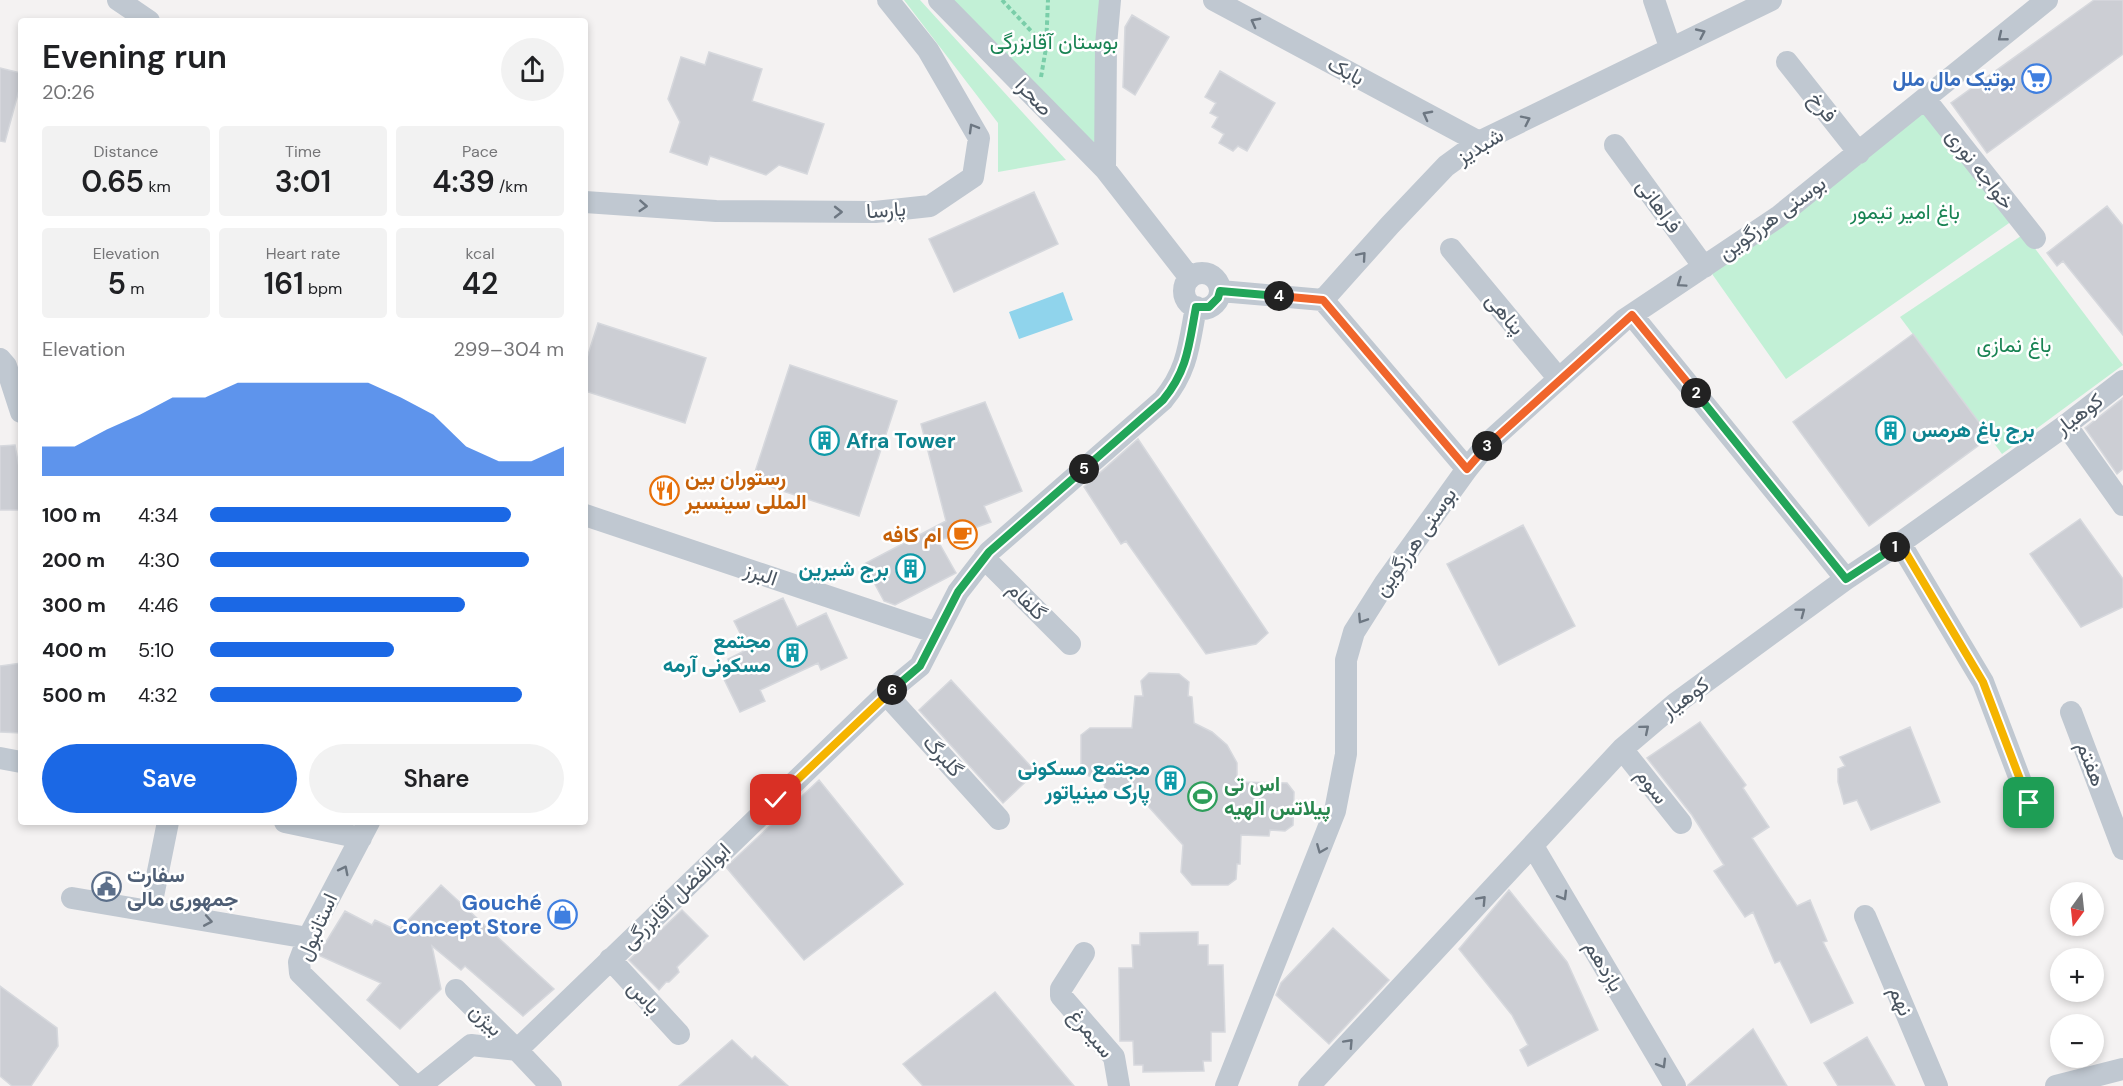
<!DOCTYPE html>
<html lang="en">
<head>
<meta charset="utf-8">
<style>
  :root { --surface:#fff; --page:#f2f2f2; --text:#202124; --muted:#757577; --accent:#1b68e5 }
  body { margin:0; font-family:"DM Sans",Vazirmatn,sans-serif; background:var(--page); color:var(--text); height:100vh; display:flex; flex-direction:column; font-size:22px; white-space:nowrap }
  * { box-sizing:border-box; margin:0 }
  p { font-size:20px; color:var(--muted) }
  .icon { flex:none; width:33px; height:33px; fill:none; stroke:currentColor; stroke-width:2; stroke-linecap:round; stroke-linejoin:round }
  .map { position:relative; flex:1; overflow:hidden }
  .details { position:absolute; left:18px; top:18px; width:570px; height:807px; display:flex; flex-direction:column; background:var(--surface); border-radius:6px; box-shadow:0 3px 9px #0003 }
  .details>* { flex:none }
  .needle { width:39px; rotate:195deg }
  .buttons { position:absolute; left:2050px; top:882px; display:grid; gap:12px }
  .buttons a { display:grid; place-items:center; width:54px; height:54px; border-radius:50%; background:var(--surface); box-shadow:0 3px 9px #0003; font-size:30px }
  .pin { position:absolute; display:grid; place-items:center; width:51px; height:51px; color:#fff; margin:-26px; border-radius:12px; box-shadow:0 3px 9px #0006 }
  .km { position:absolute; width:30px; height:30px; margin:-15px; border-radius:50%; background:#222; color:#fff; font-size:16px; line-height:30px; text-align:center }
  .round { display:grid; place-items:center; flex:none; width:63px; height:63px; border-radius:32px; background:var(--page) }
  .summary { display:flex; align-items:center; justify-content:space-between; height:102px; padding:0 24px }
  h1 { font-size:33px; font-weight:600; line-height:45px }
  .stats { display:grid; grid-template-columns:repeat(3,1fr); gap:9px; height:102px; padding:6px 24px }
  .stats div { display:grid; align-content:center; border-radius:6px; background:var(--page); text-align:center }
  .stats b { font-size:30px; font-weight:600 }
  .stats small { font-size:16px; font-weight:400 }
  .stats p { font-size:16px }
  .chart { height:168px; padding:12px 24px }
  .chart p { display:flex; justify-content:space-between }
  .chart svg { width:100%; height:108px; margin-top:6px; fill:var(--accent); opacity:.7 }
  .action { display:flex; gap:12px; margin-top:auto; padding:12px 24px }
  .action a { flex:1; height:69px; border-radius:36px; background:var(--accent); color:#fff; font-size:24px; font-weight:600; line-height:69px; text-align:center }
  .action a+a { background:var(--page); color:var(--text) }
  ul { padding:0 24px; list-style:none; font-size:20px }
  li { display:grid; grid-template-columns:96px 72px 1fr; align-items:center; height:45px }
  li i { height:15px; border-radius:8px; background:var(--accent) }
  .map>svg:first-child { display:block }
  .green { fill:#c2f0d6 }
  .water { fill:#90d4ec }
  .building { fill:#ccced4; stroke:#d6d8dd; stroke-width:1.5 }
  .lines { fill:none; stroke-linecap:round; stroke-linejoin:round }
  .path { stroke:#7acea9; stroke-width:4; stroke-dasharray:4.5 3; stroke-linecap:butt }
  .minor { stroke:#c0c8d1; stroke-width:22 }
  .oneway { stroke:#6d7782 }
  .split-1-casing { stroke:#fff; stroke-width:12 }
  .split-2-casing { stroke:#fff; stroke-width:12 }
  .split-3-casing { stroke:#fff; stroke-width:12 }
  .split-4-casing { stroke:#fff; stroke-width:12 }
  .split-5-casing { stroke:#fff; stroke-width:12 }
  .split-6-casing { stroke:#fff; stroke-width:12 }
  .split-7-casing { stroke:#fff; stroke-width:12 }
  .split-1 { stroke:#f5b400; stroke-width:8 }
  .split-2 { stroke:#22a559; stroke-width:8 }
  .split-3 { stroke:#f0652b; stroke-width:8 }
  .split-4 { stroke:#f0652b; stroke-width:8 }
  .split-5 { stroke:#22a559; stroke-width:8 }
  .split-6 { stroke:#22a559; stroke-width:8 }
  .split-7 { stroke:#f5b400; stroke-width:8 }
  .labels { text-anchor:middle; stroke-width:5; stroke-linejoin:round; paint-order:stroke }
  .park-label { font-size:21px; fill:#188353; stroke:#fff }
  .street-label { font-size:21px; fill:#495460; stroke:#fff }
  .shop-label { font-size:21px; font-weight:bold; fill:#366cbe; stroke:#fff; text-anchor:end }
  .culture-label { font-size:21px; font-weight:bold; fill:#0d838f; stroke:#fff; text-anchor:end }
  .food-label { font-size:21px; font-weight:bold; fill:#c56008; stroke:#fff; text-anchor:start }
  .leisure-label { font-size:21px; font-weight:bold; fill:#27864d; stroke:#fff; text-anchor:start }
  .service-label { font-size:21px; font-weight:bold; fill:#4e5e75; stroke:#fff; text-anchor:start }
</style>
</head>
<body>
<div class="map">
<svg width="2123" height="1086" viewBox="0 0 2123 1086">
  <rect width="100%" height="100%" fill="#f4f2f2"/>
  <path class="green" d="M 904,0 L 920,0 L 1066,160 L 998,172 L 998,123 Z
    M 950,0 L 1102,0 L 1097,146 Z
    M 1924,110 L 2012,221 L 1786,379 L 1710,271 Z
    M 2024,234 L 2123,365 L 2002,454 L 1900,317 Z"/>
  <path class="water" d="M 1063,292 L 1073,320 L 1019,339 L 1009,312 Z"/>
  <path class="building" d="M 2094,0 L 2123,0 L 2123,54 L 1987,153 L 1951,103 Z
    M 1132,15 L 1169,37 L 1135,95 L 1123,87 L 1125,27 Z
    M 709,52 L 762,69 L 752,101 L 824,124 L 807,174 L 779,165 L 766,175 L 710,156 L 707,165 L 670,152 L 680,122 L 668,99 L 681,57 L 705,65 Z
    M 0,68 L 21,73 L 21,83 L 5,142 L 0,141 Z
    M 1220,71 L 1275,103 L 1247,151 L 1238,146 L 1233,151 L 1219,143 L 1224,134 L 1212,127 L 1218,117 L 1210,113 L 1216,103 L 1205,97 Z
    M 1034,192 L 1058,244 L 954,292 L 929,239 Z
    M 2107,206 L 2123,226 L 2123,335 L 2063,261 L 2057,266 L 2047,253 Z
    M 598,323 L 706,358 L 685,423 L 585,391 L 585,364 Z
    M 1913,334 L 1990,437 L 1869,526 L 1793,422 Z
    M 790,365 L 897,401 L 859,516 L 752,481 Z
    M 2123,398 L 2123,469 L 2117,474 L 2085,428 Z
    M 985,402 L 1022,491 L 984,506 L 991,522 L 938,541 L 956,573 L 895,605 L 884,601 L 864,564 L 946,521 L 921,424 Z
    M 1138,439 L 1268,633 L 1256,644 L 1206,654 L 1126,541 L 1121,544 L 1084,487 Z
    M 15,445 L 21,478 L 19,510 L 0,510 L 0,446 Z
    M 2080,519 L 2123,579 L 2123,607 L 2081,627 L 2030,554 Z
    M 1523,525 L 1575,626 L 1499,665 L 1447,564 Z
    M 783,598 L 797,627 L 826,613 L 847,658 L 821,670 L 818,663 L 760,690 L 765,701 L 740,712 L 722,675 L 733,669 L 728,659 L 748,649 L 734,621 Z
    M 21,663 L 21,733 L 0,732 L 0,666 Z
    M 1149,673 L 1179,674 L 1189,682 L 1188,696 L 1192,697 L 1194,723 L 1212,732 L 1227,745 L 1237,763 L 1237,782 L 1287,783 L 1294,792 L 1293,825 L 1285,831 L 1270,830 L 1269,836 L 1241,835 L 1240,864 L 1237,864 L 1236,879 L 1228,885 L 1192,885 L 1181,872 L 1183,845 L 1147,805 L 1146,799 L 1138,790 L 1105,789 L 1103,777 L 1089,776 L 1081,768 L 1081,735 L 1090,728 L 1132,728 L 1135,696 L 1143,696 L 1141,681 Z
    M 951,680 L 1036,772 L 1003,803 L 919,710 Z
    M 1700,722 L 1746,785 L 1743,788 L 1769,827 L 1752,838 L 1797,906 L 1810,900 L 1827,941 L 1823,942 L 1853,1003 L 1811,1023 L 1780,961 L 1775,963 L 1753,912 L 1745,917 L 1714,871 L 1724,865 L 1692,815 L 1647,758 Z
    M 1910,727 L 1940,802 L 1871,830 L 1857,800 L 1844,804 L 1838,782 L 1838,769 L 1845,766 L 1840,757 Z
    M 819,780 L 903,884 L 804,960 L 726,867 Z
    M 441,885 L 554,989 L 523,1016 L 465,966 L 461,970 L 432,946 L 441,989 L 400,1029 L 367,1000 L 381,983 L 318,955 L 345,911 L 372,925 L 375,920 L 398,931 Z
    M 1509,890 L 1567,962 L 1598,1030 L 1528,1066 L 1520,1050 L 1528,1045 L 1512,1015 L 1459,949 Z
    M 682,910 L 708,936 L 677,967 L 679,972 L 669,982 L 666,982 L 659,990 L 629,960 Z
    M 1333,928 L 1389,980 L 1329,1044 L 1276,995 L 1281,983 Z
    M 1198,932 L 1198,945 L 1208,945 L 1208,965 L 1223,965 L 1225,1032 L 1211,1032 L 1211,1061 L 1203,1061 L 1204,1071 L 1143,1072 L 1143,1065 L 1134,1065 L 1133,1041 L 1120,1041 L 1119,968 L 1133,968 L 1132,945 L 1140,945 L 1140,933 Z
    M 0,986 L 57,1028 L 58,1046 L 31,1086 L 12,1086 L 0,1076 Z
    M 995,992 L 1074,1086 L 923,1086 L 903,1064 Z
    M 1753,1029 L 1787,1086 L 1688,1086 L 1688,1085 Z
    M 1867,1037 L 1895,1086 L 1838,1086 L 1824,1063 Z
    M 732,1040 L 752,1059 L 755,1056 L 788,1086 L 679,1086 Z"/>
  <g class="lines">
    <path class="path" d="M 1002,0 L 1046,47
      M 1041,77 L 1046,48 L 1048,0"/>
    <path class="minor" d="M 118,0 L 149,21
      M 939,0 L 1105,169
      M 1110,0 L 1106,45 L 1105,169 L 1190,278
      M 1214,0 L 1479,142
      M 1654,0 L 1670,47
      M 1787,62 L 1859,153
      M 1925,99 L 2035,238
      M 1615,145 L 1704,267
      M 585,202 L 716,211 L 875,212 L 930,206 L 973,177 L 979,138 L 928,50 L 888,0
      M 1451,249 L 1559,379
      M1184 291a18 18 0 1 1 36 0a18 18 0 1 1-36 0Z
      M 1220,291 L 1323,300
      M 1323,300 L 1390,225 L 1446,166 L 1479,142 L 1771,0
      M 1323,300 L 1467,469
      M 1632,315 L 1846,579
      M 0,359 L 6,366 L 21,412
      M 2066,425 L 2123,505
      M 585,515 L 937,633
      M 1900,543 L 1983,682 L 2029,803
      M 984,558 L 1070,644
      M 886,694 L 999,819
      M 2071,712 L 2123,849
      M 1622,749 L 1681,823
      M 0,758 L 21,762
      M 285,822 L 361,838
      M 369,822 L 308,938 L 299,962 L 300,973 L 415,1086
      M 1533,846 L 1675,1086
      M 72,898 L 308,938
      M 150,911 L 168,822
      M 1865,916 L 1937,1086
      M 1084,953 L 1061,989 L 1061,996 L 1114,1057 L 1119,1086
      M 610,959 L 679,1034
      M 456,990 L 517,1050 L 551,1086
      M 420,1086 L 471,1045 L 517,1050 L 886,694 L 920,666 L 958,592 L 989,552 L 1163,400 C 1188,370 1189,344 1196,307
      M 1226,1086 L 1335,811 L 1346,754 L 1346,660 L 1354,632 L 1385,583 L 1467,469 L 1488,443 L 1624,320 L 1778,217 L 2047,0
      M 1309,1086 L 1622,749 L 1675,704 L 1846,579 L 1900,543 L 2066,425 L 2123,381
      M 2056,1086 L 2123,1069"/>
  </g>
  <defs><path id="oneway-chevron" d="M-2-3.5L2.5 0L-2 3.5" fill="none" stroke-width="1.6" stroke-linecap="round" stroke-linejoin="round" transform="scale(1.5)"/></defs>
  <g class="oneway">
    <use href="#oneway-chevron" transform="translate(1255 22) rotate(-152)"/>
    <use href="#oneway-chevron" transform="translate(1701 33) rotate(-25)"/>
    <use href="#oneway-chevron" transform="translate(2002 37) rotate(141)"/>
    <use href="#oneway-chevron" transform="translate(1427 115) rotate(-152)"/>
    <use href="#oneway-chevron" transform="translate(1526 120) rotate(-26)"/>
    <use href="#oneway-chevron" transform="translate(973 128) rotate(-120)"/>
    <use href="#oneway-chevron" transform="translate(643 206) rotate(4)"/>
    <use href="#oneway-chevron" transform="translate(838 212)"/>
    <use href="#oneway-chevron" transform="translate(1362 256) rotate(-49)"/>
    <use href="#oneway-chevron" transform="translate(1681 283) rotate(146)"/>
    <use href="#oneway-chevron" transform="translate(1801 612) rotate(-37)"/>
    <use href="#oneway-chevron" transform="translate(1362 619) rotate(123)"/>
    <use href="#oneway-chevron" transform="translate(1645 729) rotate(-40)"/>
    <use href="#oneway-chevron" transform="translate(1321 849) rotate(112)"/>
    <use href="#oneway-chevron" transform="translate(344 870) rotate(-63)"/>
    <use href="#oneway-chevron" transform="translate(1563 896) rotate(59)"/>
    <use href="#oneway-chevron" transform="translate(1482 900) rotate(-47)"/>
    <use href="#oneway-chevron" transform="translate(208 921) rotate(10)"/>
    <use href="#oneway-chevron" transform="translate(1349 1043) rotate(-47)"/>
    <use href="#oneway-chevron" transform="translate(1662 1064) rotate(59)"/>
  </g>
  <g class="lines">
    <defs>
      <path id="split-1" d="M 1895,547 L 1900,543 L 1983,682 L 2029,803"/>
      <path id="split-2" d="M 1696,393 L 1846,579 L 1895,547"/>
      <path id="split-3" d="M 1487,446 L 1632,315 L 1696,393"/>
      <path id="split-4" d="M 1279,296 L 1323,300 L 1467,469 L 1487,446"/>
      <path id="split-5" d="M 1084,469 L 1163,400 C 1188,370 1189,344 1196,307 L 1209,307 L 1218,298 L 1220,291 L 1279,296"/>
      <path id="split-6" d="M 892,690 L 920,666 L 958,592 L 989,552 L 1084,469"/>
      <path id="split-7" d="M 776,800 L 892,690"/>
    </defs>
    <use href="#split-1" class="split-1-casing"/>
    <use href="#split-2" class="split-2-casing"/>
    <use href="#split-3" class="split-3-casing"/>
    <use href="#split-4" class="split-4-casing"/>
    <use href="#split-5" class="split-5-casing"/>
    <use href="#split-6" class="split-6-casing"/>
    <use href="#split-7" class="split-7-casing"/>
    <use href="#split-1" class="split-1"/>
    <use href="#split-2" class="split-2"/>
    <use href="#split-3" class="split-3"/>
    <use href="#split-4" class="split-4"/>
    <use href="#split-5" class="split-5"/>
    <use href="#split-6" class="split-6"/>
    <use href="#split-7" class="split-7"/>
  </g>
  <defs>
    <symbol id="supermarket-ring" viewBox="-11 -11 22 22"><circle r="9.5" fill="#fff" stroke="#3f7fe0" stroke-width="1.5"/><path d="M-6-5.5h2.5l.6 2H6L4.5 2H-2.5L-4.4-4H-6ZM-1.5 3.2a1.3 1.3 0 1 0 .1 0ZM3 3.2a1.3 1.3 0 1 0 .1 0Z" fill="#3f7fe0"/></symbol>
    <symbol id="building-ring" viewBox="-11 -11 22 22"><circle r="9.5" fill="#fff" stroke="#0f9aa8" stroke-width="1.5"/><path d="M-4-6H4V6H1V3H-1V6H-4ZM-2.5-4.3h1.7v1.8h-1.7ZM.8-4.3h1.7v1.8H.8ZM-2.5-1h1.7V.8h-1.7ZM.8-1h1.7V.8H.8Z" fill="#0f9aa8"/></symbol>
    <symbol id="restaurant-ring" viewBox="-11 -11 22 22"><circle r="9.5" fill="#fff" stroke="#e8710a" stroke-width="1.5"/><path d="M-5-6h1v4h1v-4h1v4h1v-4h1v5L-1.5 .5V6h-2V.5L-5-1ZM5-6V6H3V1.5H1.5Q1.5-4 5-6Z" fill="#e8710a"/></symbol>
    <symbol id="cafe-ring" viewBox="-11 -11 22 22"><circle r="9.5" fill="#fff" stroke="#e8710a" stroke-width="1.5"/><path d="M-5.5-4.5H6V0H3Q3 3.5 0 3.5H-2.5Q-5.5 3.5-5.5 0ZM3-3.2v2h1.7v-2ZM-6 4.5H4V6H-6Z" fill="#e8710a"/></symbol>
    <symbol id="stadium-ring" viewBox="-11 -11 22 22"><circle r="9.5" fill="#fff" stroke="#2e9e5b" stroke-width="1.5"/><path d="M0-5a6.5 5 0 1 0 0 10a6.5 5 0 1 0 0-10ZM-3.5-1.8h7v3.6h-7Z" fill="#2e9e5b"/></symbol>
    <symbol id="civic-ring" viewBox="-11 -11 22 22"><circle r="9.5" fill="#fff" stroke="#5c6f8a" stroke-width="1.5"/><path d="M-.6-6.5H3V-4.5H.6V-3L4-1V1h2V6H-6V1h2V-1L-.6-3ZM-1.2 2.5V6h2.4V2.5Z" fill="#5c6f8a"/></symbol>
    <symbol id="shop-ring" viewBox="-11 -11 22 22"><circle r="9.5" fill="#fff" stroke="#3f7fe0" stroke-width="1.5"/><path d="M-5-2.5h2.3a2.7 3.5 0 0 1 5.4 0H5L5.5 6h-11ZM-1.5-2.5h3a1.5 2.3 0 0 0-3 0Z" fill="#3f7fe0"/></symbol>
  </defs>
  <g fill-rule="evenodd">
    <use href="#supermarket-ring" x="2020" y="62" width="33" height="33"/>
    <use href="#building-ring" x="1874" y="414" width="33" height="33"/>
    <use href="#building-ring" x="808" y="424" width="33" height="33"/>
    <use href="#restaurant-ring" x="648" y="474" width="33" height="33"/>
    <use href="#cafe-ring" x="946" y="518" width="33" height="33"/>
    <use href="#building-ring" x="894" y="552" width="33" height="33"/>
    <use href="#building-ring" x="776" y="636" width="33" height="33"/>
    <use href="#building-ring" x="1154" y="764" width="33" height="33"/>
    <use href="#stadium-ring" x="1186" y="780" width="33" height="33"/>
    <use href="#civic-ring" x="90" y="870" width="33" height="33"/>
    <use href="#shop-ring" x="546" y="898" width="33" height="33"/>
  </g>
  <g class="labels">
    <g class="park-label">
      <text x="1054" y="49">بوستان آقابزرگی</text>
      <text x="1905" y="219">باغ امیر تیمور</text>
      <text x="2014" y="352">باغ نمازی</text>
    </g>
    <g class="street-label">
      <text transform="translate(1346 71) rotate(28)" y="7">بابک</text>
      <text transform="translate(1034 97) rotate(46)" y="7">صحرا</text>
      <text transform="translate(1823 107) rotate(51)" y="7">فرخ</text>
      <text transform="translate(1480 146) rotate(-31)" y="7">شبدیز</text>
      <text transform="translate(1980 169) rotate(52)" y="7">خواجه نوری</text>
      <text transform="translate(1659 206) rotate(54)" y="7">فراهانی</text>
      <text transform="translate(886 210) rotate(-4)" y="7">پارسا</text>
      <text transform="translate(1772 218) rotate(-36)" y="7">بوسنی هرزگوین</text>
      <text transform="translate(1505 314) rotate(50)" y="7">پناهی</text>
      <text transform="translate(2079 414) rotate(-37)" y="7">کوهیار</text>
      <text transform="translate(1415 542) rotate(-55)" y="7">بوسنی هرزگوین</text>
      <text transform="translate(761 574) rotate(19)" y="7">البرز</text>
      <text transform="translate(1027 601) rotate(45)" y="7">گلفام</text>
      <text transform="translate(1685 698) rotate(-37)" y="7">کوهیار</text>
      <text transform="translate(943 756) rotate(48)" y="7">گلبرگ</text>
      <text transform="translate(2091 764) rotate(69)" y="7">هفتم</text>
      <text transform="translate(1652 786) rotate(52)" y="7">سوم</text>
      <text transform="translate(676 896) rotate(-44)" y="7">ابوالفضل آقابزرگی</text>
      <text transform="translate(317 927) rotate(-66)" y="7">استانبول</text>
      <text transform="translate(1604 966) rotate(59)" y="7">یازدهم</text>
      <text transform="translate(644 997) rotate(47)" y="7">یاس</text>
      <text transform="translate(1901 1001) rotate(67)" y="7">نهم</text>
      <text transform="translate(486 1020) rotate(44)" y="7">بیژن</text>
      <text transform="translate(1091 1033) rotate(50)" y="7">سیمرغ</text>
    </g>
    <g class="shop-label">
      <text x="2016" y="86">بوتیک مال ملل</text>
      <text x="542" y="910">Gouché<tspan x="542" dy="24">Concept Store</tspan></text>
    </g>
    <g class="culture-label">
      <text x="1912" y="437" text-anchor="start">برج باغ هرمس</text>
      <text x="846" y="448" text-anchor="start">Afra Tower</text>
      <text x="889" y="576">برج شیرین</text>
      <text x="771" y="648">مجتمع<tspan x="771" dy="24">مسکونی آرمه</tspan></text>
      <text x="1150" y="775">مجتمع مسکونی<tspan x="1150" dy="24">پارک مینیاتور</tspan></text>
    </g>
    <g class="food-label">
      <text x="685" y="485">رستوران بین<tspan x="685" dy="24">المللی سینسیر</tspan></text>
      <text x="942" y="542" text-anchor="end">ام کافه</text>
    </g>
    <g class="leisure-label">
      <text x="1224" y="791">اس تی<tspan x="1224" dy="24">پیلاتس الهیه</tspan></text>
    </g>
    <g class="service-label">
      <text x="127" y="882">سفارت<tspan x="127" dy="24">جمهوری مالی</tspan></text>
    </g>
  </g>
</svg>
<div class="buttons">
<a><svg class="needle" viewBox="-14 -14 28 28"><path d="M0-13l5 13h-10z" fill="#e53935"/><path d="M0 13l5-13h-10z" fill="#757577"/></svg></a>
<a>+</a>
<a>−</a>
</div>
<div class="pin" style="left:2029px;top:803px;background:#1e9e55"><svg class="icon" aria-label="arrive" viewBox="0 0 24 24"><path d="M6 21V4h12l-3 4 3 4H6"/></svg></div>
<div class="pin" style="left:776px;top:800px;background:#d93025"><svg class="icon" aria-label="check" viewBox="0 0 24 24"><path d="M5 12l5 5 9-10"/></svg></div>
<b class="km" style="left:1895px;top:547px">1</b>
<b class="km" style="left:1696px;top:393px">2</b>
<b class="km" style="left:1487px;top:446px">3</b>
<b class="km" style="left:1279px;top:296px">4</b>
<b class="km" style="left:1084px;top:469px">5</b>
<b class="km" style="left:892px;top:690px">6</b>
<section class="details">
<div class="summary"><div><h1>Evening run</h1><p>20:26</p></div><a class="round"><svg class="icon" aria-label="share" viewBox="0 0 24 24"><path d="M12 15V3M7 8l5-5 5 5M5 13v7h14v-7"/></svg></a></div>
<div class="stats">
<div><p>Distance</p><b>0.65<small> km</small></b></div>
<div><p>Time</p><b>3:01</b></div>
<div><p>Pace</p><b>4:39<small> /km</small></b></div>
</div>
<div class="stats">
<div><p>Elevation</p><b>5<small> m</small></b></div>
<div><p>Heart rate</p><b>161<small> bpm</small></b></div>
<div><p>kcal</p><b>42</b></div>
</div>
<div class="chart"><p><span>Elevation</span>299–304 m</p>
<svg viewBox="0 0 160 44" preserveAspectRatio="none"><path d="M0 44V32L10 32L20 25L30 19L40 12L50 12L60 6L70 6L80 6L90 6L100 6L110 12L120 19L130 32L140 38L150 38L160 32V44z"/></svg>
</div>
<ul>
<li><b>100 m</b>4:34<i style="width:85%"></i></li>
<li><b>200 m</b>4:30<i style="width:90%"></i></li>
<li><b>300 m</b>4:46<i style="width:72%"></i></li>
<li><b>400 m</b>5:10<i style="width:52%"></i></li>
<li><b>500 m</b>4:32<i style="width:88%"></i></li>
</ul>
<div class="action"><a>Save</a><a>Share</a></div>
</section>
</div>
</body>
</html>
